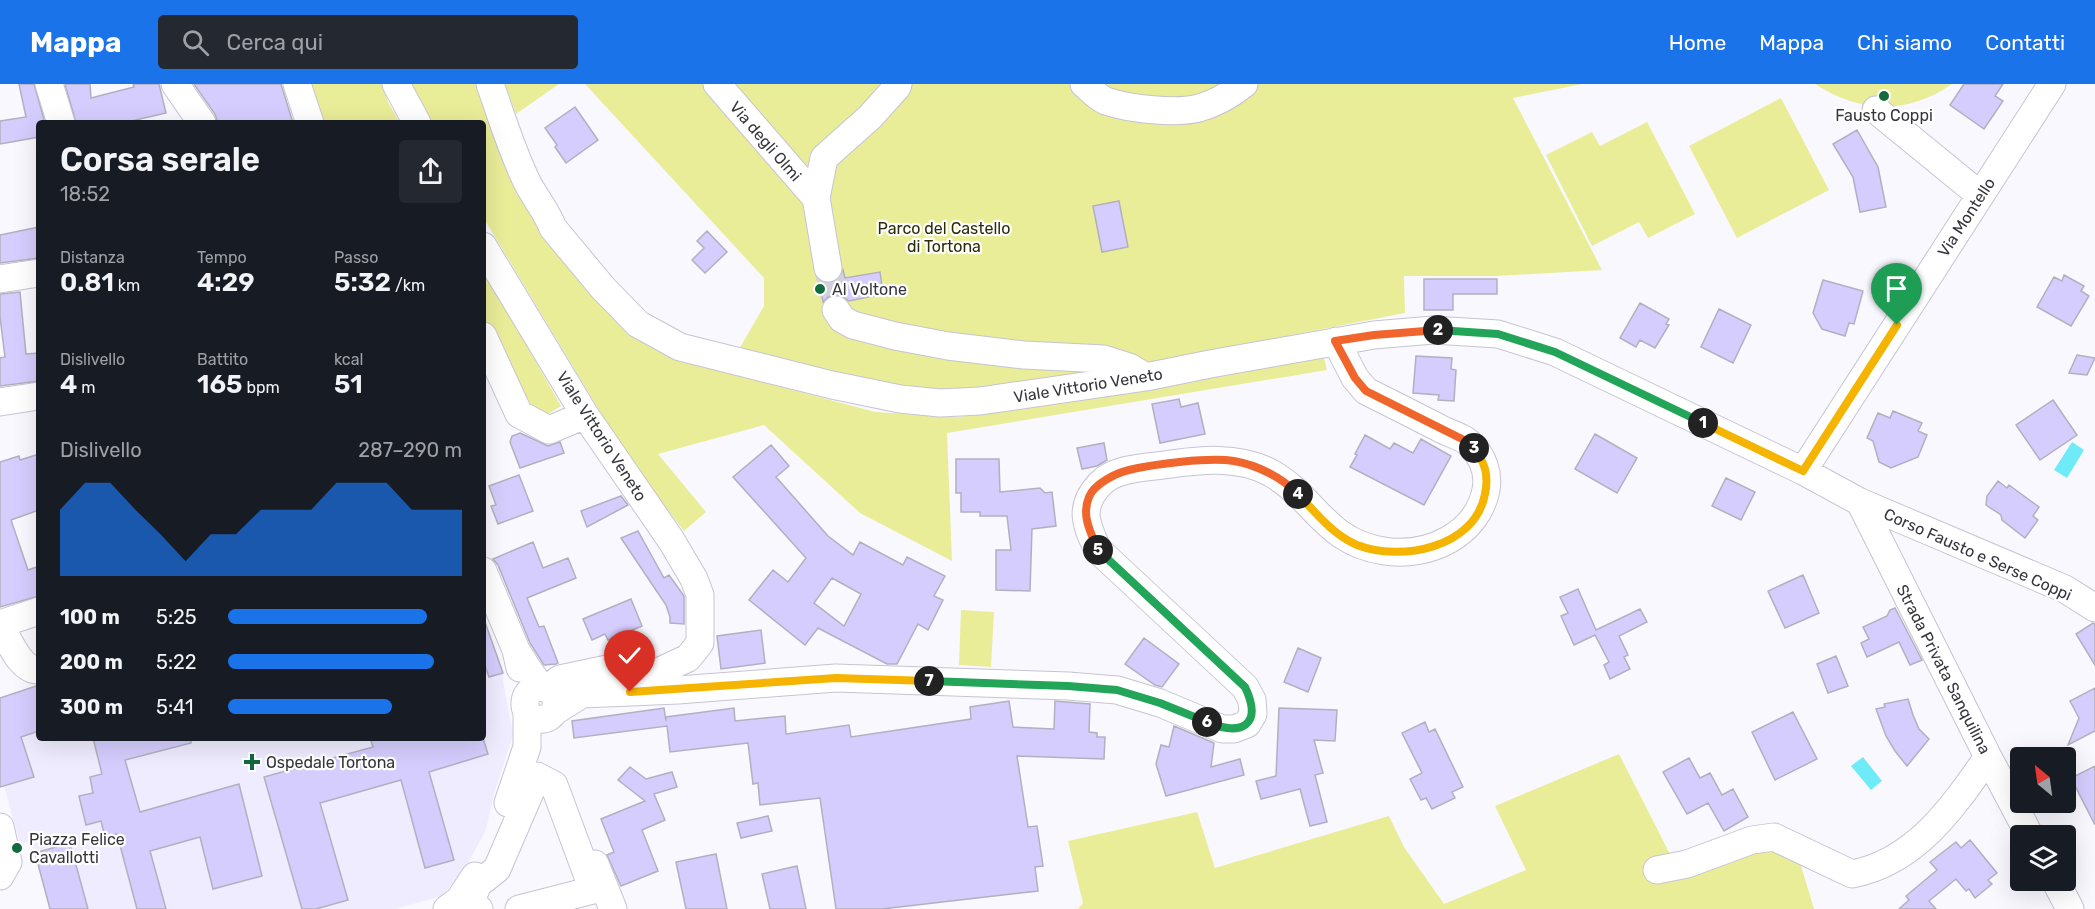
<!DOCTYPE html>
<html lang="it">
<head>
<meta charset="utf-8">
<style>
  :root { --surface:#171b24; --page:#242831; --text:#f1f3f6; --muted:#9ea1a6; --accent:#1a73e8 }
  body { margin:0; font-family:Rubik,sans-serif; background:var(--page); color:var(--text); height:100vh; display:flex; flex-direction:column; font-size:22px; white-space:nowrap }
  * { box-sizing:border-box; margin:0 }
  p { font-size:20px; color:var(--muted) }
  .icon { flex:none; width:33px; height:33px; fill:none; stroke:currentColor; stroke-width:2; stroke-linecap:round; stroke-linejoin:round }
  .map { position:relative; flex:1; overflow:hidden }
  .side { position:absolute; left:36px; top:36px; width:450px; height:621px; display:flex; flex-direction:column; background:var(--surface); border-radius:6px; box-shadow:0 6px 24px #0002 }
  .side>* { flex:none }
  .needle { width:39px; rotate:331deg }
  .buttons { position:absolute; left:2010px; top:663px; display:grid; gap:12px }
  .buttons a { display:grid; place-items:center; width:66px; height:66px; border-radius:6px; background:var(--surface); box-shadow:0 6px 24px #0002; font-size:30px }
  .pin { position:absolute; display:grid; place-items:center; width:51px; height:51px; color:#fff; margin:-62px -26px; border-radius:50% 50% 50% 0; rotate:-45deg; box-shadow:0 0 6px #0007 }
  .pin .icon { rotate:45deg }
  .km { position:absolute; width:30px; height:30px; margin:-15px; border-radius:50%; background:#222; color:#fff; font-size:16px; line-height:30px; text-align:center }
  .round { display:grid; place-items:center; flex:none; width:63px; height:63px; border-radius:6px; background:var(--page) }
  .summary { display:flex; align-items:center; justify-content:space-between; height:102px; padding:0 24px }
  h1 { font-size:33px; font-weight:600; line-height:45px }
  .metrics { display:grid; grid-template-columns:repeat(3,1fr); gap:9px; height:102px; padding:6px 24px }
  .metrics div { display:grid; align-content:center }
  .metrics b { font-size:26px; font-weight:600 }
  .metrics small { font-size:16px; font-weight:400 }
  .metrics p { font-size:16px }
  .chart { height:168px; padding:12px 24px }
  .chart p { display:flex; justify-content:space-between }
  .chart svg { width:100%; height:108px; margin-top:6px; fill:var(--accent); opacity:.7 }
  ul { padding:0 24px; list-style:none; font-size:20px }
  li { display:grid; grid-template-columns:96px 72px 1fr; align-items:center; height:45px }
  li i { height:15px; border-radius:8px; background:var(--accent) }
  header { display:flex; align-items:center; gap:36px; box-sizing:border-box; height:84px; padding:0 30px; background:var(--accent); color:#fff }
  header strong { font-size:28px }
  nav { display:flex; gap:33px; margin-inline-start:auto; font-size:21px }
  .search { width:420px; height:54px; background:var(--page); display:flex; align-items:center; gap:15px; box-sizing:border-box; padding:0 21px; border-radius:6px; color:var(--muted); font-size:22px }
  .map>svg:first-child { display:block }
  .built { fill:#efecff }
  .green { fill:#e9ed98 }
  .water { fill:#6febf8 }
  .building { fill:#d5cdfd; stroke:#b2b0bf; stroke-width:1.5; fill-rule:evenodd }
  .lines { fill:none; stroke-linecap:round; stroke-linejoin:round }
  .minor-tunnel { stroke:#d2d1d8; stroke-width:27; stroke-dasharray:27 14; stroke-linecap:butt }
  .minor-casing { stroke:#c6c4d3; stroke-width:29 }
  .minor { stroke:#fff; stroke-width:27 }
  .split-1-casing { stroke:#fff; stroke-width:12 }
  .split-2-casing { stroke:#fff; stroke-width:12 }
  .split-3-casing { stroke:#fff; stroke-width:12 }
  .split-4-casing { stroke:#fff; stroke-width:12 }
  .split-5-casing { stroke:#fff; stroke-width:12 }
  .split-6-casing { stroke:#fff; stroke-width:12 }
  .split-7-casing { stroke:#fff; stroke-width:12 }
  .split-8-casing { stroke:#fff; stroke-width:12 }
  .split-1 { stroke:#f5b400; stroke-width:8 }
  .split-2 { stroke:#22a559; stroke-width:8 }
  .split-3 { stroke:#f0652b; stroke-width:8 }
  .split-4 { stroke:#f5b400; stroke-width:8 }
  .split-5 { stroke:#f0652b; stroke-width:8 }
  .split-6 { stroke:#22a559; stroke-width:8 }
  .split-7 { stroke:#22a559; stroke-width:8 }
  .split-8 { stroke:#f5b400; stroke-width:8 }
  .poi-dot { fill:#126a3d; stroke:#fff; stroke-width:2 }
  .labels { text-anchor:middle; stroke-width:4.5; stroke-linejoin:round; paint-order:stroke }
  .poi-label { font-size:16px; fill:#36353c; stroke:#fff; text-anchor:start }
  .street-label { font-size:16px; fill:#36353c; stroke:#fff }
  .park-label { font-size:16px; fill:#2c2d06; stroke:#fff }
</style>
</head>
<body>
<header>
<strong>Mappa</strong>
<div class="search"><svg class="icon" aria-label="search" viewBox="0 0 24 24"><circle cx="10" cy="10" r="6"/><path d="M15 15l6 6"/></svg>Cerca qui</div>
<nav><a>Home</a><a>Mappa</a><a>Chi siamo</a><a>Contatti</a></nav>
</header>
<div class="map">
<svg width="2095" height="825" viewBox="0 0 2095 825">
  <rect width="100%" height="100%" fill="#f9f8ff"/>
  <path class="built" d="M 483,533 L 503,589 L 503,597 L 513,651 L 494,710 L 486,746 L 468,779 L 442,812 L 395,825 L 50,825 L 31,757 L 20,760 L 4,702 L 0,703 L 0,614 L 39,601 L 39,654 L 483,654 Z"/>
  <path class="green" d="M 307,0 L 383,0 L 388,18 L 400,39 L 321,39 Z
    M 411,0 L 479,0 L 544,145 L 700,281 L 875,328 L 959,333 L 1324,274 L 1327,286 L 947,349 L 952,477 L 860,429 L 764,341 L 658,370 L 706,428 L 684,447 L 628,374 L 483,133 L 483,39 L 429,39 Z
    M 505,0 L 559,0 L 516,30 Z
    M 585,0 L 1582,0 L 1513,14 L 1602,186 L 1497,192 L 1404,192 L 1405,229 L 1118,285 L 968,308 L 928,309 L 738,267 L 764,222 L 764,194 Z
    M 1815,0 L 1952,0 C 1908,31 1859,29 1815,0 Z
    M 1781,14 L 1829,106 L 1737,154 L 1689,62 Z
    M 1647,38 L 1695,130 L 1648,154 L 1639,138 L 1592,162 L 1546,71 L 1592,48 L 1600,62 Z
    M 483,185 L 561,322 L 543,333 L 521,325 L 483,241 Z
    M 961,526 L 994,528 L 991,583 L 959,581 Z
    M 1619,670 L 1674,778 L 1763,764 L 1778,767 L 1799,775 L 1814,825 L 1078,825 L 1083,819 L 1068,757 L 1197,728 L 1215,784 L 1389,732 L 1404,763 L 1444,820 L 1526,786 L 1495,722 Z"/>
  <path class="water" d="M 2072,358 L 2084,366 L 2067,394 L 2054,386 Z
    M 1863,673 L 1882,697 L 1871,706 L 1851,682 Z"/>
  <path class="building" d="M 19,0 L 34,0 L 45,39 L 39,39 L 39,53 L 0,60 L 0,37 L 26,33 Z
    M 65,0 L 90,0 L 91,14 L 134,3 L 133,0 L 159,0 L 166,29 L 123,39 L 76,39 Z
    M 194,0 L 281,0 L 293,39 L 218,39 L 215,30 Z
    M 1964,0 L 2003,0 L 1995,12 L 2003,17 L 1984,45 L 1950,21 Z
    M 575,23 L 598,56 L 566,79 L 555,63 L 557,61 L 545,44 Z
    M 1857,46 L 1878,83 L 1886,123 L 1860,128 L 1853,93 L 1833,60 Z
    M 1119,117 L 1128,163 L 1102,168 L 1093,122 Z
    M 39,143 L 39,174 L 0,179 L 0,151 Z
    M 707,147 L 727,168 L 705,189 L 692,176 L 704,164 L 697,157 Z
    M 843,186 L 845,194 L 880,188 L 883,210 L 849,217 L 842,212 L 834,210 L 828,213 L 823,218 L 819,196 L 823,199 L 831,199 L 838,196 Z
    M 2064,191 L 2084,202 L 2081,207 L 2089,212 L 2071,242 L 2037,223 L 2054,193 L 2062,197 Z
    M 1424,195 L 1497,195 L 1497,210 L 1453,210 L 1453,226 L 1424,226 Z
    M 1823,196 L 1863,207 L 1854,240 L 1849,239 L 1845,252 L 1822,245 L 1813,229 Z
    M 20,208 L 26,270 L 39,269 L 39,297 L 0,302 L 0,274 L 5,273 L 0,233 L 0,210 Z
    M 1640,219 L 1669,235 L 1666,240 L 1669,241 L 1655,264 L 1640,256 L 1636,263 L 1620,254 Z
    M 1719,225 L 1751,241 L 1733,279 L 1701,263 Z
    M 2077,271 L 2095,274 L 2087,291 L 2069,289 Z
    M 1416,272 L 1452,274 L 1451,285 L 1456,286 L 1454,317 L 1438,316 L 1439,311 L 1413,309 Z
    M 1179,315 L 1181,323 L 1198,319 L 1205,350 L 1160,359 L 1152,320 Z
    M 2053,316 L 2077,351 L 2040,376 L 2016,341 Z
    M 1893,327 L 1922,339 L 1918,347 L 1927,351 L 1918,373 L 1891,384 L 1879,378 L 1873,357 L 1867,354 L 1878,329 L 1890,334 Z
    M 520,349 L 548,362 L 560,358 L 564,369 L 520,384 L 510,358 L 512,352 Z
    M 1595,350 L 1637,374 L 1617,409 L 1575,385 Z
    M 1365,351 L 1390,365 L 1394,359 L 1413,369 L 1421,355 L 1451,372 L 1424,421 L 1350,383 L 1357,371 L 1355,370 Z
    M 1104,359 L 1107,376 L 1097,382 L 1082,385 L 1077,364 Z
    M 771,361 L 789,382 L 776,393 L 828,452 L 853,471 L 860,458 L 903,481 L 907,473 L 945,492 L 934,512 L 943,516 L 928,546 L 918,540 L 897,580 L 887,580 L 818,544 L 805,561 L 749,516 L 773,486 L 788,498 L 806,474 L 733,393 ZM 832,494 L 861,510 L 844,542 L 814,519 Z
    M 39,370 L 39,426 L 11,436 L 28,486 L 39,482 L 39,512 L 0,523 L 0,378 L 19,372 L 20,376 Z
    M 956,375 L 999,375 L 1000,408 L 1040,404 L 1045,409 L 1052,408 L 1056,442 L 1032,445 L 1030,507 L 996,506 L 996,466 L 1011,466 L 1007,432 L 980,432 L 980,428 L 961,428 L 961,409 L 956,409 Z
    M 519,391 L 533,427 L 498,440 L 491,422 L 496,421 L 489,402 Z
    M 1726,394 L 1755,408 L 1741,436 L 1712,422 Z
    M 1998,397 L 2007,404 L 2009,401 L 2039,423 L 2033,432 L 2038,436 L 2025,454 L 2002,436 L 2001,431 L 1986,421 L 1987,412 Z
    M 621,412 L 628,421 L 587,443 L 581,427 Z
    M 638,447 L 664,494 L 669,491 L 684,512 L 684,540 L 670,539 L 670,533 L 666,521 L 621,454 Z
    M 533,458 L 543,484 L 568,474 L 576,494 L 527,514 L 539,543 L 544,542 L 558,579 L 556,580 L 544,581 L 530,559 L 498,481 L 493,475 Z
    M 1803,491 L 1819,529 L 1785,544 L 1768,507 Z
    M 1578,505 L 1596,546 L 1640,525 L 1647,538 L 1619,552 L 1628,571 L 1624,573 L 1630,585 L 1610,595 L 1604,581 L 1609,578 L 1595,551 L 1574,561 L 1561,532 L 1568,529 L 1560,513 Z
    M 631,515 L 642,542 L 608,556 L 605,550 L 592,556 L 583,535 Z
    M 1895,524 L 1922,576 L 1910,581 L 1899,558 L 1867,573 L 1861,559 L 1869,555 L 1863,543 L 1887,532 L 1890,526 Z
    M 483,538 L 485,538 L 503,589 L 489,593 L 483,576 Z
    M 2093,539 L 2095,540 L 2095,581 L 2076,550 Z
    M 761,546 L 765,579 L 721,585 L 717,552 Z
    M 1144,554 L 1179,580 L 1162,603 L 1155,601 L 1125,580 Z
    M 1298,564 L 1321,574 L 1308,608 L 1284,598 Z
    M 1836,572 L 1848,602 L 1828,609 L 1817,580 Z
    M 39,601 L 39,647 L 21,653 L 34,693 L 0,703 L 0,614 Z
    M 2095,604 L 2095,647 L 2068,661 L 2079,634 L 2070,617 Z
    M 1908,615 L 1913,631 L 1919,645 L 1929,655 L 1907,682 L 1895,667 L 1886,652 L 1876,625 L 1885,623 L 1884,620 Z
    M 1009,617 L 1013,643 L 1054,645 L 1055,617 L 1090,620 L 1089,648 L 1097,649 L 1097,653 L 1105,653 L 1104,675 L 1017,672 L 1028,743 L 1037,742 L 1043,782 L 1035,783 L 1038,807 L 882,825 L 836,825 L 820,714 L 760,721 L 758,699 L 753,700 L 748,659 L 670,668 L 667,642 L 574,654 L 572,637 L 664,624 L 666,637 L 666,633 L 734,624 L 735,637 L 785,632 L 786,650 L 849,641 L 851,653 L 971,635 L 970,623 Z
    M 1279,624 L 1337,626 L 1335,657 L 1314,656 L 1323,689 L 1315,691 L 1327,738 L 1310,742 L 1300,705 L 1261,715 L 1256,697 L 1276,692 Z
    M 1793,628 L 1817,675 L 1775,696 L 1752,648 Z
    M 1425,638 L 1429,648 L 1435,645 L 1463,703 L 1452,708 L 1455,714 L 1432,725 L 1426,714 L 1421,716 L 1410,695 L 1422,689 L 1402,649 Z
    M 1174,642 L 1214,659 L 1211,683 L 1240,675 L 1244,691 L 1166,712 L 1156,680 L 1161,661 L 1169,663 Z
    M 93,654 L 191,654 L 191,659 L 125,676 L 140,728 L 239,700 L 262,792 L 213,805 L 200,753 L 150,767 L 166,825 L 137,825 L 117,750 L 105,753 L 101,737 L 86,741 L 79,712 L 93,709 L 90,693 L 102,690 Z
    M 370,654 L 483,654 L 488,670 L 429,688 L 454,776 L 425,784 L 401,696 L 320,719 L 348,816 L 316,825 L 302,825 L 264,693 L 373,663 Z
    M 1689,674 L 1700,694 L 1710,689 L 1722,711 L 1733,705 L 1748,733 L 1724,747 L 1708,719 L 1687,730 L 1663,688 Z
    M 2095,682 L 2095,741 L 2071,694 Z
    M 630,683 L 646,695 L 672,688 L 677,703 L 654,710 L 665,736 L 642,746 L 658,787 L 621,802 L 607,771 L 614,768 L 601,735 L 645,717 L 618,696 Z
    M 768,732 L 772,747 L 741,754 L 737,739 Z
    M 1970,756 L 1997,789 L 1988,796 L 1992,800 L 1975,814 L 1969,805 L 1966,807 L 1956,795 L 1929,817 L 1936,825 L 1899,825 L 1909,816 L 1906,812 L 1937,786 L 1930,778 L 1956,758 L 1961,764 Z
    M 70,759 L 88,825 L 50,825 L 35,769 Z
    M 716,770 L 727,825 L 686,825 L 676,778 Z
    M 797,782 L 806,825 L 770,825 L 762,790 Z"/>
  <g class="lines">
    <path class="minor-tunnel" d="M 828,184 L 836,226"/>
    <defs>
      <path id="minor" d="M 49,0 L 61,39
        M 175,0 L 202,39
        M 297,0 L 310,39
        M 396,0 L 417,39
        M 490,0 C 502,34 512,68 528,100 C 536,115 547,128 553,144 L 603,204 L 638,240 L 680,263 L 832,301 L 900,315 L 940,319 L 980,317 L 1146,293 L 1210,280 L 1374,251 L 1433,246 L 1498,250 L 1555,268 L 1803,387 L 1860,418 L 2065,505 L 2095,524
        M 717,0 L 816,114
        M 1084,0 C 1090,5 1098,14 1106,17 C 1129,25 1176,30 1199,24 C 1217,19 1230,11 1244,0
        M 1876,26 L 1980,111
        M 483,162 L 585,331 L 671,456 L 694,495 L 700,511 L 700,559 L 688,574 L 658,588 L 617,597 L 582,610 L 555,627
        M 828,184 L 816,114 L 824,74 L 870,33 L 897,3 L 898,0
        M 0,195 L 39,189
        M 836,226 L 842,235 L 853,241 L 895,252 L 948,262 L 1024,271 L 1104,275 L 1129,283 L 1146,293
        M 483,252 L 519,330 L 549,346 L 585,331
        M 0,318 L 39,312
        M 1803,387 L 2052,0
        M 1860,418 L 1988,673 L 2030,752
        M 483,487 L 516,566 L 520,584
        M 0,540 L 39,527
        M 0,541 C 9,556 20,587 39,586
        M 516,566 C 522,575 535,598 543,603 C 548,606 551,605 554,611 C 560,620 554,634 543,635 C 519,638 519,603 542,603
        M 547,604 L 560,595 L 621,582
        M 582,610 L 678,606 L 836,594 L 1068,602 L 1117,606 L 1160,619 L 1222,645 L 1234,645 L 1247,640 L 1253,630 L 1252,616 L 1245,603 L 1098,466 C 1086,441 1078,423 1100,400 C 1115,384 1143,384 1164,381 C 1199,376 1238,371 1271,389 C 1316,415 1325,458 1384,467 C 1428,474 1477,451 1486,406 C 1489,389 1483,373 1471,361 C 1465,354 1452,350 1443,346 C 1418,333 1392,320 1366,307 L 1355,294 L 1336,257
        M 508,719 L 527,663 L 527,629
        M 0,743 L 8,778 L 0,792
        M 595,780 L 613,825
        M 1657,786 L 1687,780 L 1752,756 L 1774,753 L 1852,790 C 1916,778 1953,723 1988,673
        M 2055,796 L 2070,825
        M 447,825 L 459,816 L 475,792
        M 479,825 L 470,819 L 478,800 L 497,785 L 537,692 L 554,701 L 593,806 L 519,825"/>
    </defs>
    <use href="#minor" class="minor-casing"/>
    <use href="#minor" class="minor"/>
  </g>
  <g class="lines">
    <defs>
      <path id="split-1" d="M 1703,339 L 1803,387 L 1897,241"/>
      <path id="split-2" d="M 1438,246 L 1498,250 L 1555,268 L 1703,339"/>
      <path id="split-3" d="M 1438,246 L 1374,251 L 1335,257 L 1355,294 L 1366,307 L 1470,359 L 1474,364"/>
      <path id="split-4" d="M 1298,410 C 1315,428 1333,451 1357,461 C 1401,478 1475,464 1485,410 C 1489,391 1485,379 1474,364"/>
      <path id="split-5" d="M 1098,466 C 1091,449 1081,432 1089,413 C 1094,400 1116,389 1129,386 C 1154,380 1209,373 1234,377 C 1257,381 1281,393 1298,410"/>
      <path id="split-6" d="M 1098,466 L 1245,603 C 1263,641 1242,653 1207,638"/>
      <path id="split-7" d="M 929,597 L 1068,602 L 1117,606 L 1160,619 L 1207,638"/>
      <path id="split-8" d="M 630,608 L 836,594 L 929,597"/>
    </defs>
    <use href="#split-1" class="split-1-casing"/>
    <use href="#split-2" class="split-2-casing"/>
    <use href="#split-3" class="split-3-casing"/>
    <use href="#split-4" class="split-4-casing"/>
    <use href="#split-5" class="split-5-casing"/>
    <use href="#split-6" class="split-6-casing"/>
    <use href="#split-7" class="split-7-casing"/>
    <use href="#split-8" class="split-8-casing"/>
    <use href="#split-1" class="split-1"/>
    <use href="#split-2" class="split-2"/>
    <use href="#split-3" class="split-3"/>
    <use href="#split-4" class="split-4"/>
    <use href="#split-5" class="split-5"/>
    <use href="#split-6" class="split-6"/>
    <use href="#split-7" class="split-7"/>
    <use href="#split-8" class="split-8"/>
  </g>
  <g class="poi-dot">
    <circle cx="1884" cy="12" r="6"/>
    <circle cx="820" cy="205" r="6"/>
    <path d="M249 669h6v6h6v6h-6v6h-6v-6h-6v-6h6z"/>
    <circle cx="17" cy="764" r="6"/>
  </g>
  <g class="labels">
    <g class="poi-label">
      <text x="1884" y="37" text-anchor="middle">Fausto Coppi</text>
      <text x="832" y="211">Al Voltone</text>
      <text x="266" y="684">Ospedale Tortona</text>
      <text x="29" y="761">Piazza Felice<tspan x="29" dy="18">Cavallotti</tspan></text>
    </g>
    <g class="street-label">
      <text transform="translate(766 57) rotate(49)" y="6">Via degli Olmi</text>
      <text transform="translate(1966 133) rotate(-57)" y="6">Via Montello</text>
      <text transform="translate(1088 301) rotate(-9)" y="6">Viale Vittorio Veneto</text>
      <text transform="translate(602 352) rotate(57)" y="6">Viale Vittorio Veneto</text>
      <text transform="translate(1978 470) rotate(24)" y="6">Corso Fausto e Serse Coppi</text>
      <text transform="translate(1944 585) rotate(63)" y="6">Strada Privata Sanquilina</text>
    </g>
    <g class="park-label">
      <text x="944" y="150">Parco del Castello<tspan x="944" dy="18">di Tortona</tspan></text>
    </g>
  </g>
</svg>
<div class="buttons">
<a><svg class="needle" viewBox="-14 -14 28 28"><path d="M0-13l5 13h-10z" fill="#e53935"/><path d="M0 13l5-13h-10z" fill="#9ea1a6"/></svg></a>
<a><svg class="icon" aria-label="layers" viewBox="0 0 24 24"><path d="M12 4l9 5-9 5-9-5zM3 14l9 5 9-5"/></svg></a>
</div>
<div class="pin" style="left:1897px;top:241px;background:#1e9e55"><svg class="icon" aria-label="arrive" viewBox="0 0 24 24"><path d="M6 21V4h12l-3 4 3 4H6"/></svg></div>
<div class="pin" style="left:630px;top:608px;background:#d93025"><svg class="icon" aria-label="check" viewBox="0 0 24 24"><path d="M5 12l5 5 9-10"/></svg></div>
<b class="km" style="left:1703px;top:339px">1</b>
<b class="km" style="left:1438px;top:246px">2</b>
<b class="km" style="left:1474px;top:364px">3</b>
<b class="km" style="left:1298px;top:410px">4</b>
<b class="km" style="left:1098px;top:466px">5</b>
<b class="km" style="left:1207px;top:638px">6</b>
<b class="km" style="left:929px;top:597px">7</b>
<section class="side">
<div class="summary"><div><h1>Corsa serale</h1><p>18:52</p></div><a class="round"><svg class="icon" aria-label="share" viewBox="0 0 24 24"><path d="M12 15V3M7 8l5-5 5 5M5 13v7h14v-7"/></svg></a></div>
<div class="metrics">
<div><p>Distanza</p><b>0.81<small> km</small></b></div>
<div><p>Tempo</p><b>4:29</b></div>
<div><p>Passo</p><b>5:32<small> /km</small></b></div>
</div>
<div class="metrics">
<div><p>Dislivello</p><b>4<small> m</small></b></div>
<div><p>Battito</p><b>165<small> bpm</small></b></div>
<div><p>kcal</p><b>51</b></div>
</div>
<div class="chart"><p><span>Dislivello</span>287–290 m</p>
<svg viewBox="0 0 160 44" preserveAspectRatio="none"><path d="M0 44V17L10 6L20 6L30 17L40 27L50 38L60 27L70 27L80 17L90 17L100 17L110 6L120 6L130 6L140 17L150 17L160 17V44z"/></svg>
</div>
<ul>
<li><b>100 m</b>5:25<i style="width:85%"></i></li>
<li><b>200 m</b>5:22<i style="width:88%"></i></li>
<li><b>300 m</b>5:41<i style="width:70%"></i></li>
</ul>
</section>
</div>
</body>
</html>
